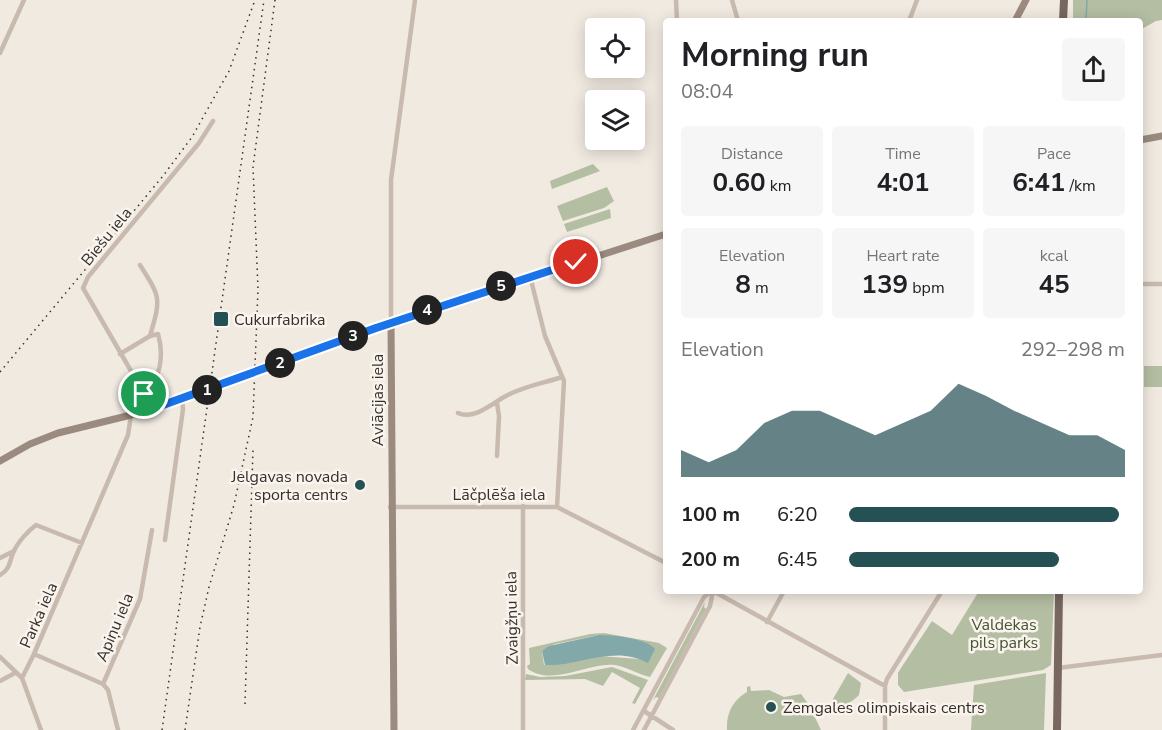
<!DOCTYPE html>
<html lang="en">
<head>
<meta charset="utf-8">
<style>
  :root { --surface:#fff; --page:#f6f6f6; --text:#202124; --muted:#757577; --accent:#255054 }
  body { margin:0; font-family:"Nunito Sans",sans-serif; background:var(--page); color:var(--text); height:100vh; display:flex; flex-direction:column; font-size:22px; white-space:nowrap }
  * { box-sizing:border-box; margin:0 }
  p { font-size:20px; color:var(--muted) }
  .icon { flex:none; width:33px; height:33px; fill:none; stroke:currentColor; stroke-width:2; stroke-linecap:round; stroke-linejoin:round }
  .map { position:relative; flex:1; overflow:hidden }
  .sheet { position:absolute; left:663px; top:18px; width:480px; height:576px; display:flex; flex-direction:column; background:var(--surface); border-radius:6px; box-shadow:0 3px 15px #0003 }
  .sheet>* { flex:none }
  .tools { position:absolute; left:585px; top:18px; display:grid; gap:12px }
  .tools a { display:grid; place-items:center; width:60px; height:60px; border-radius:6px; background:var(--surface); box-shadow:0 3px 15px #0003; font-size:30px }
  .pin { position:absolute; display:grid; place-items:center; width:51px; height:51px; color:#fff; margin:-26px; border:3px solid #fff; border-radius:50%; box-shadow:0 2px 6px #0007 }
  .km { position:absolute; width:30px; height:30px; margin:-15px; border-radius:50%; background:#222; color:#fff; font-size:16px; line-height:30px; text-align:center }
  .round { display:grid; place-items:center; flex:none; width:63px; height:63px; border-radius:6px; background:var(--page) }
  .head { display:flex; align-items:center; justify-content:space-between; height:102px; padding:0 18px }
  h1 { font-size:33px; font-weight:700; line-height:45px }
  .stats { display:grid; grid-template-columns:repeat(3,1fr); gap:9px; height:102px; padding:6px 18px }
  .stats div { display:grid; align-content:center; border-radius:6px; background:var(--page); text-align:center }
  .stats b { font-size:26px; font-weight:700 }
  .stats small { font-size:16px; font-weight:400 }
  .stats p { font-size:16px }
  .chart { height:168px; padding:12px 18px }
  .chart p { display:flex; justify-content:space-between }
  .chart svg { width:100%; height:108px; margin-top:6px; fill:var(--accent); opacity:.7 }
  ul { padding:0 18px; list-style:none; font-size:20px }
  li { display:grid; grid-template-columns:96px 72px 1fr; align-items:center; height:45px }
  li i { height:15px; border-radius:8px; background:var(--accent) }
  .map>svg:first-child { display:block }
  .green { fill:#b4bea2; fill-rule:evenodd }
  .water { fill:#83a8aa }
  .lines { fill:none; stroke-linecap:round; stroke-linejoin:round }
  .stream { stroke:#83a8aa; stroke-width:1.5 }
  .street { stroke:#c8baae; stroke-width:4.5 }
  .secondary { stroke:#9b8a7f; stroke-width:7 }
  .primary { stroke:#77675e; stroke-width:8 }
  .rail { stroke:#372f2b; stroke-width:1.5; stroke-dasharray:1.5 4.5; stroke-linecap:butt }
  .route-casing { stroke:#fff; stroke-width:12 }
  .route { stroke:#1a73e8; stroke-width:8 }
  .poi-dot { fill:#255054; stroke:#f9f4ed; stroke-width:2 }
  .labels { text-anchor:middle; stroke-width:5; stroke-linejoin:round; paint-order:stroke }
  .street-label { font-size:16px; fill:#372f2b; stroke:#f9f4ed }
  .poi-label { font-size:16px; fill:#372f2b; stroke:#f9f4ed; text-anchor:start }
  .park-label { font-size:16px; fill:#465332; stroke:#f9f4ed }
</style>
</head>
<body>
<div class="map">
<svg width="1162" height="730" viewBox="0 0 1162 730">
  <rect width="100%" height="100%" fill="#f1eae1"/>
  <path class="green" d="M 1073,0 L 1162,0 L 1162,20 L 1156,21 L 1140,30 L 1140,21 L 1073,21 Z
    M 593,164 L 600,171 L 552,189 L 550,181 Z
    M 607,187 L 614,201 L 604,208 L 563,221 L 557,206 Z
    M 610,209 L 611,218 L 567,232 L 564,224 Z
    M 1144,366 L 1162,366 L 1162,387 L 1144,387 Z
    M 979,591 L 1054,591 L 1051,665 L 1043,670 L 904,692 L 898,685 L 898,673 L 901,668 L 932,621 L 952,635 Z
    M 705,602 L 704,607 L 706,609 L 659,698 L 656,697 L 653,700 Z
    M 604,633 L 659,643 L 667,648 L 650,677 C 638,674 627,667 615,665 C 587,662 553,687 528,669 L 527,666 L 530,664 L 529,648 L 590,634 ZM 599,635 L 634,640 L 640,659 L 599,656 L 544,665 L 542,651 L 555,644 Z
    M 612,667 L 648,680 L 635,704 L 632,703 L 640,688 L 612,672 L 603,686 L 585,679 L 525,680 L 526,674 L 540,677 L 565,676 Z
    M 848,673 L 861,683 L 859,695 C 850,704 841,708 829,706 Z
    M 1046,673 L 1044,730 L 971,730 L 974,685 Z
    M 750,686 L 751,691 L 769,690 L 784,697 L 801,694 L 809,705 L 821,730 L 727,730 C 726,713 733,700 747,692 L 747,687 Z"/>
  <path class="water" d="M 599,635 C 613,635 646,638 655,649 L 648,663 C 614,644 578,667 545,665 L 542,651 L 549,646 Z"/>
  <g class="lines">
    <path class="stream" d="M 1086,21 L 1087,0"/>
    <path class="street" d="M 676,0 L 677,21
      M 732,0 L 738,21
      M 909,21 L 917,0
      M 0,53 L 24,0
      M 530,276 L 545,336 L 564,381 L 557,507
      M 1140,284 L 1162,284
      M 391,323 L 391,180 L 415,0
      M 120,354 L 150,336 C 161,298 161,298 140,265
      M 144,394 C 161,381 164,354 158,334 L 150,336
      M 148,409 L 142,390 L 83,288 L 88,277 L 199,143 L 213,121
      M 458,413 C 474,420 492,404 504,397 C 521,387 544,383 562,377
      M 497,456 L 499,416 L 497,403
      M 523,506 L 523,730
      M 390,507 L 557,507 L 666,563
      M 165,540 L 183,409 L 182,398
      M 0,558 L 14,551
      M 0,575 C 11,569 9,561 14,551 C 18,542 28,531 36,525 L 82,543
      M 713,591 L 885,686
      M 767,622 L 784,591
      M 34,654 L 103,684
      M 0,657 L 22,678
      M 1058,668 L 1162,655
      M 0,681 L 15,673
      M 103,684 L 140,599 L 152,530
      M 103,684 L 108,690 L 118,730
      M 644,711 L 673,730
      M 41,730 L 22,678 L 34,654 L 128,435 L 131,415
      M 633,730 L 704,597 L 712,591
      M 644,730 L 710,606 L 713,591
      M 885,730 L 885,686 L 887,679 L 942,591"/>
    <path class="secondary" d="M 1015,21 L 1026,0
      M 1140,140 L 1162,136
      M 391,323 L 394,730
      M 0,461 L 30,444 L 58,433 L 131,415 L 391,323 L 666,234"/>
    <path class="primary" d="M 1063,21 L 1064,0
      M 1057,730 L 1059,591"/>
    <path class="rail" d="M 0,372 L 163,176 L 192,137 L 229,71 L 255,0
      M 245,704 L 253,449
      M 162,730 L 264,0
      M 185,730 L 200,627 L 209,587 L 234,505 L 253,417 L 258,289 L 253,167 L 275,0"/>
  </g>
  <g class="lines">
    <defs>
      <path id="route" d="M 144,394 L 148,409 L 163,405 L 376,328 L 576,262"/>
    </defs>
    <use href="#route" class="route-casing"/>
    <use href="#route" class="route"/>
  </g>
  <g class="poi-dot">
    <rect x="213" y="311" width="16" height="16" rx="3"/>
    <circle cx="360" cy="485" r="6"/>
    <circle cx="771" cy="707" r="6"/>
  </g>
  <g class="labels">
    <g class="street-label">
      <text transform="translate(106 236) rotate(-51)" y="6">Biešu iela</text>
      <text transform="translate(377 400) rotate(-90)" y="6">Aviācijas iela</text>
      <text x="499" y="500">Lāčplēša iela</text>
      <text transform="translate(38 615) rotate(-66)" y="6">Parka iela</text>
      <text transform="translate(511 618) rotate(-91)" y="6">Zvaigžņu iela</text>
      <text transform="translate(114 627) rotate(-67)" y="6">Apiņu iela</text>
    </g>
    <g class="poi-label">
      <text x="234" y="325">Cukurfabrika</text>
      <text x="348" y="482" text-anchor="end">Jelgavas novada<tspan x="348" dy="18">sporta centrs</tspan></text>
      <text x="783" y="713">Zemgales olimpiskais centrs</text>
    </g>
    <g class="park-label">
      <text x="1004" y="630">Valdekas<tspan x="1004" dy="18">pils parks</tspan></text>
    </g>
  </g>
</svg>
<div class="tools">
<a><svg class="icon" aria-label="locate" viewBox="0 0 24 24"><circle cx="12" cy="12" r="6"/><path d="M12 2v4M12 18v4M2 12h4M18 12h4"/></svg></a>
<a><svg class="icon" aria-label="layers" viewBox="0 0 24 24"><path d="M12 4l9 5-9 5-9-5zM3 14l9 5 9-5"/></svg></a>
</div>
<div class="pin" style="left:144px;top:394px;background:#1e9e55"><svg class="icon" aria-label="arrive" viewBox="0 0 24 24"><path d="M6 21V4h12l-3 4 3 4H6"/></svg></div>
<div class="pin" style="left:576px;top:262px;background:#d93025"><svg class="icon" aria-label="check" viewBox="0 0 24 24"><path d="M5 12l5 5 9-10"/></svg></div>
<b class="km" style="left:207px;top:390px">1</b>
<b class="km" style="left:280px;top:363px">2</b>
<b class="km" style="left:353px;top:336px">3</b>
<b class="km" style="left:427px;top:310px">4</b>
<b class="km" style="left:501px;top:286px">5</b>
<section class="sheet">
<div class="head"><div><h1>Morning run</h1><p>08:04</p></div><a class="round"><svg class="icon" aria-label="share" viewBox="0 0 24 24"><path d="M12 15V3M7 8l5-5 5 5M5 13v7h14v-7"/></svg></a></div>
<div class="stats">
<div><p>Distance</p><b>0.60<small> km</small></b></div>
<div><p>Time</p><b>4:01</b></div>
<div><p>Pace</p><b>6:41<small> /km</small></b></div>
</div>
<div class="stats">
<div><p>Elevation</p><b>8<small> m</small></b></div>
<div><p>Heart rate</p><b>139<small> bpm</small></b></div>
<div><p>kcal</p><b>45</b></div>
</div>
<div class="chart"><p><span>Elevation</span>292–298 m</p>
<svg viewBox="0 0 160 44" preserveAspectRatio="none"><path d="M0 44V33L10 38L20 33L30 22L40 17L50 17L60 22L70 27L80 22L90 17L100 6L110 11L120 17L130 22L140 27L150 27L160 33V44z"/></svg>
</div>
<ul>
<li><b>100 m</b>6:20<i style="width:98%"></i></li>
<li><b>200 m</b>6:45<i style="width:76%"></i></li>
</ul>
</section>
</div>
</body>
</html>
